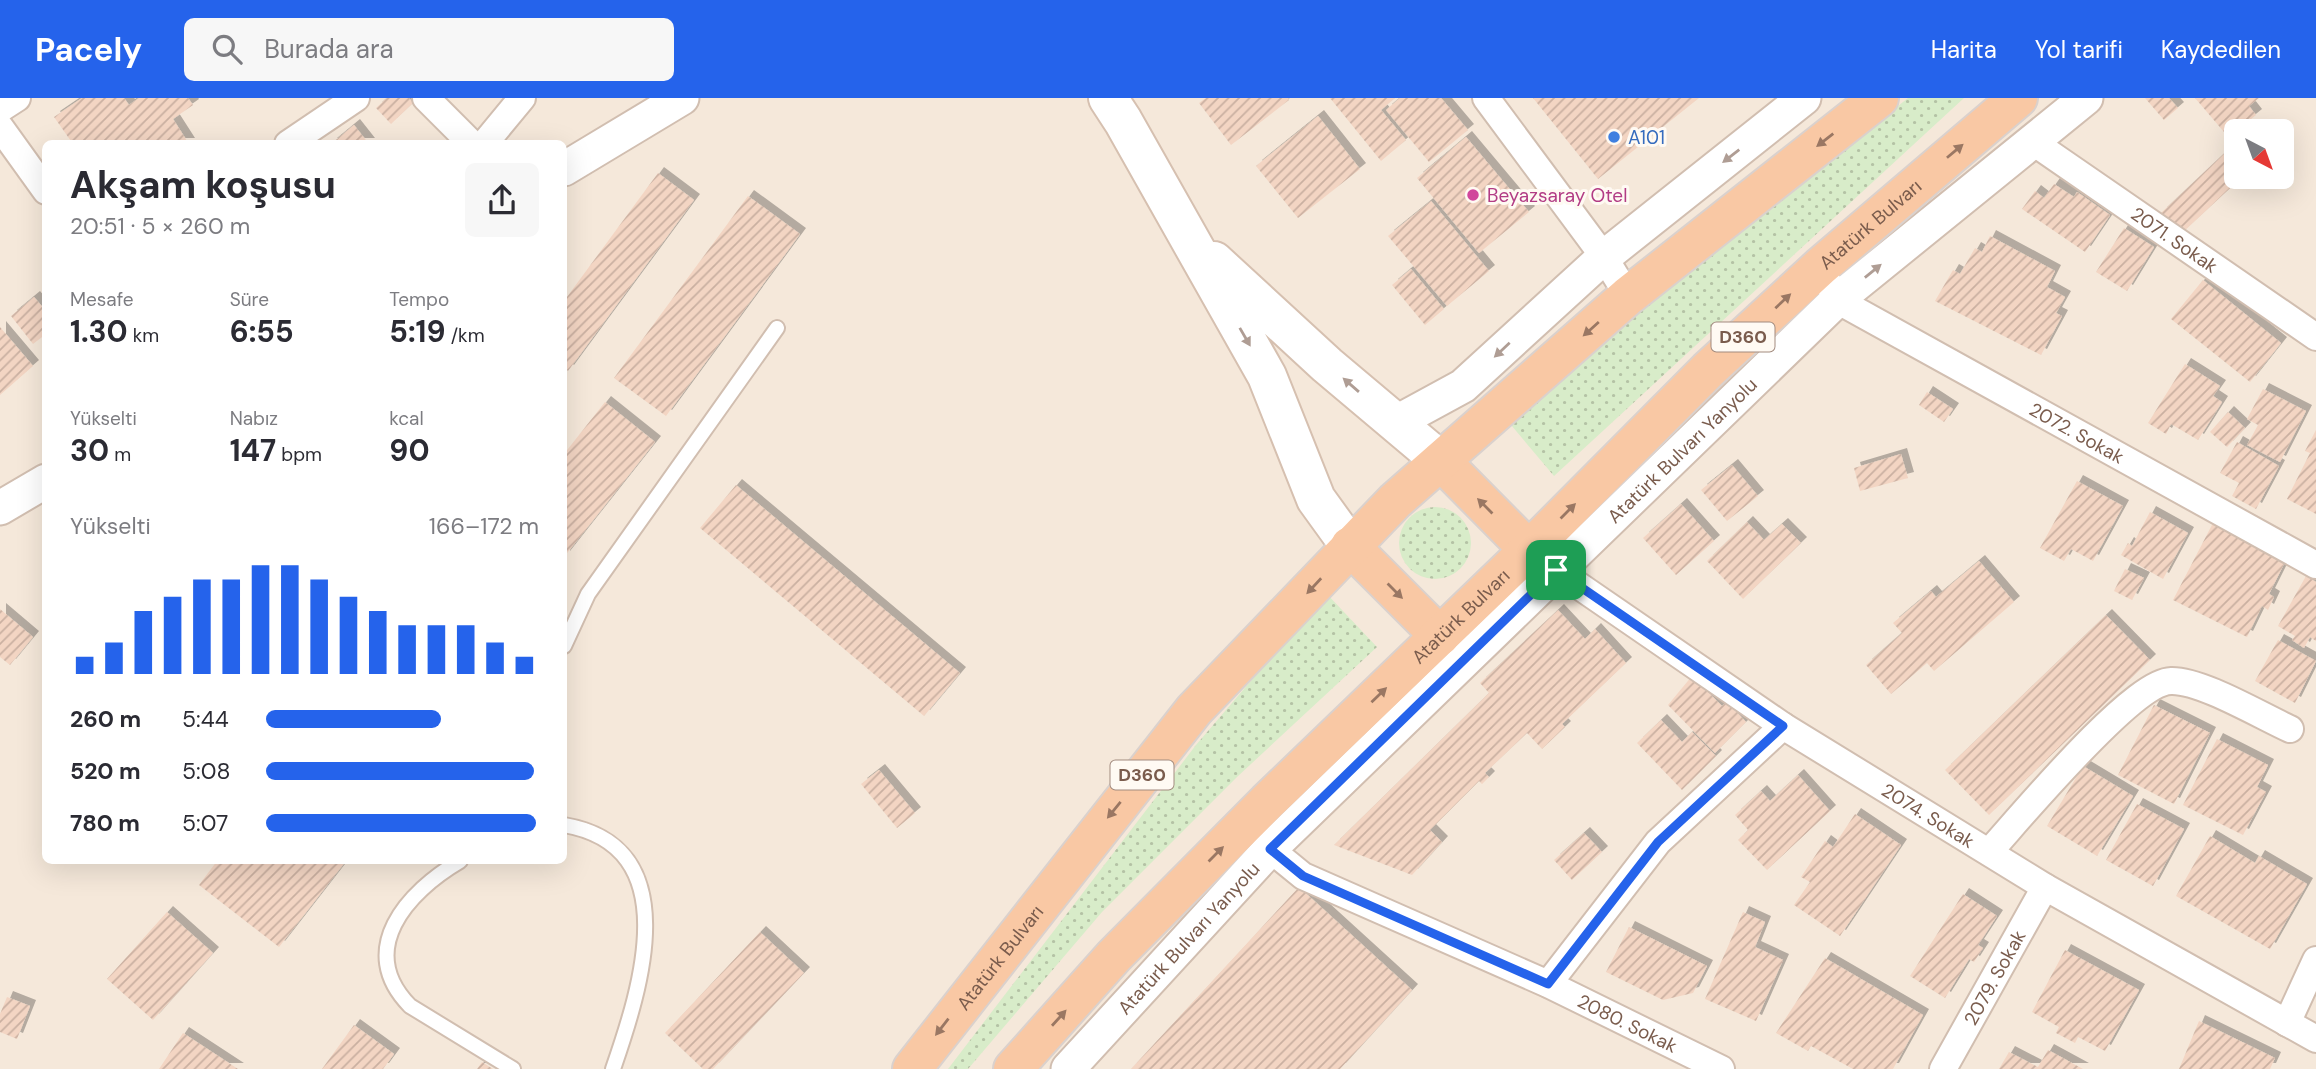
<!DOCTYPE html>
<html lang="tr">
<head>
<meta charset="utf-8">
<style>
  :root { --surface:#fff; --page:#f7f7f7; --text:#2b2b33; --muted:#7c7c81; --accent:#2563eb }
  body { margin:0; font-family:"DM Sans",sans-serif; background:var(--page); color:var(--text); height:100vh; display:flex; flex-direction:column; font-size:26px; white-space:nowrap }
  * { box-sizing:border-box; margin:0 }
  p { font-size:23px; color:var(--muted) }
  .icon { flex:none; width:38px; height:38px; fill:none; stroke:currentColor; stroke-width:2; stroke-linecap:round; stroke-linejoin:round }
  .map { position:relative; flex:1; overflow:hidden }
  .details { position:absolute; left:42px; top:42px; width:525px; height:724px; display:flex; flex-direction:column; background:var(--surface); border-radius:10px; box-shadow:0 7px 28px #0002 }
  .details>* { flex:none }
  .needle { width:46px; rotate:139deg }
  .controls { position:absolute; left:2224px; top:21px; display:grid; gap:14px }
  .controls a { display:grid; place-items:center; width:70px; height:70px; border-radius:10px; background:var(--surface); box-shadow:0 7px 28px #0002; font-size:35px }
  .pin { position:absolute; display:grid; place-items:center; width:60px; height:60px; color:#fff; margin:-30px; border-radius:14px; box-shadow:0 4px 10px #0006 }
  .round { display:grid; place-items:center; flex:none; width:74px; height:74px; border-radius:10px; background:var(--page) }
  .head { display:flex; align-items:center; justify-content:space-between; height:119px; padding:0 28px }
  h1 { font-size:38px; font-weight:700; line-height:52px }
  .figures { display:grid; grid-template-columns:repeat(3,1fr); gap:10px; height:119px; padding:7px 28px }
  .figures div { display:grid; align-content:center }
  .figures b { font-size:30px; font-weight:700 }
  .figures small { font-size:19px; font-weight:400 }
  .figures p { font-size:19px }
  .chart { height:196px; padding:14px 28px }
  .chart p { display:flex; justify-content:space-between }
  .chart svg { width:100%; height:126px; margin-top:7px; stroke:var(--accent); stroke-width:6 }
  ul { padding:0 28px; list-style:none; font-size:23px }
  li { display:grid; grid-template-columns:112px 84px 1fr; align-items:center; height:52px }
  li i { height:18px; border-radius:9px; background:var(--accent) }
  header { display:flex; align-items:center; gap:42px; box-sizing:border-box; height:98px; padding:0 35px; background:var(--accent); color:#fff }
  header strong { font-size:33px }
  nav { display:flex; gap:38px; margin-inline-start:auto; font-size:24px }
  .search { width:490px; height:63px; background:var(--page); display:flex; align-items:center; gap:18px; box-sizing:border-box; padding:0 24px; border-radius:10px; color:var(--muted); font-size:26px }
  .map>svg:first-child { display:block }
  .residential { fill:#f5e8da; fill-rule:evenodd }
  .green { fill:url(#green-dots) }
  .building { fill:url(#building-hatch); filter:url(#shadow) }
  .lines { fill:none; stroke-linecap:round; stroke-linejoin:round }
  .service-casing { stroke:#d1beb0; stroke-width:18 }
  .minor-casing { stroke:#d1beb0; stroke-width:30 }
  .tertiary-casing { stroke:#d1beb0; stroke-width:37 }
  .secondary-casing { stroke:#d6c0b0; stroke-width:42 }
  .trunk-casing { stroke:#dad1cd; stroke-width:42 }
  .service { stroke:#fff; stroke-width:14 }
  .minor { stroke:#fff; stroke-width:26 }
  .tertiary { stroke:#fff; stroke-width:33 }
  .secondary { stroke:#fff; stroke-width:38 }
  .trunk { stroke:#f9c8a4; stroke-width:38 }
  .oneway { fill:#9a7763 }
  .oneway2 { fill:#af9d94 }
  .route-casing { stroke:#fff; stroke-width:14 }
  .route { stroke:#2563eb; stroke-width:9 }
  .shop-dot { fill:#3f7fe0; stroke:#fffaf3; stroke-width:2.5 }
  .hotel-dot { fill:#d1479c; stroke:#fffaf3; stroke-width:2.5 }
  .labels { text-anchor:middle; stroke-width:6; stroke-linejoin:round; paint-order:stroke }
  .shield { fill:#fffaf3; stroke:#a28b7f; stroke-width:2 }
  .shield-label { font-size:18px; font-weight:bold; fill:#7a5c4d }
  .shop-label { font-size:19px; fill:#366cbe; stroke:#fffaf3; text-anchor:start }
  .hotel-label { font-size:19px; fill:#b23c85; stroke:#fffaf3; text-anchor:start }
  .street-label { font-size:19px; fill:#7a5c4d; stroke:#fffaf3 }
</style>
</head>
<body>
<header>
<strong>Pacely</strong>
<div class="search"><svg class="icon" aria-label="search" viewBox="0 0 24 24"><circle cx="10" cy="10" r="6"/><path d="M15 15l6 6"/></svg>Burada ara</div>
<nav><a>Harita</a><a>Yol tarifi</a><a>Kaydedilen</a></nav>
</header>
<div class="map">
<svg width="2316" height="971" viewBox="0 0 2316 971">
  <defs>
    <pattern id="green-dots" width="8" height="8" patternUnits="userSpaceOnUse" patternTransform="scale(1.75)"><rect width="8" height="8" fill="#d8ecc9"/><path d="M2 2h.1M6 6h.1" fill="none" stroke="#b4c2a5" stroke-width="1.8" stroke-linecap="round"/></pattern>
    <pattern id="building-hatch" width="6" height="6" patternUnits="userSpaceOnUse" patternTransform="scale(1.75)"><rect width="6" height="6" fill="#f3d5c3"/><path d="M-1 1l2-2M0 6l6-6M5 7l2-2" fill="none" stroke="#cab0a1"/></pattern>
    <filter id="shadow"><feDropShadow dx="6" dy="-6" stdDeviation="0" flood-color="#0004"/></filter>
  </defs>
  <rect width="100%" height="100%" fill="#fdf6ec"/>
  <path class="residential" d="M 0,0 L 2316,0 L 2316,971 L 0,971 ZM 2236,33 L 2282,33 L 2282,79 L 2236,79 ZM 46,46 L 564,46 L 564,763 L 46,763 Z"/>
  <path class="green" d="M 1908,0 L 1964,0 L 1554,378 L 1506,321 Z
    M1399 445a36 36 0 1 1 72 0a36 36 0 1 1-72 0Z
    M 1326,495 L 1377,549 L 1237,679 L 1102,814 L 968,971 L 948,971 L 1196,647 Z"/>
  <path class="building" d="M 82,0 L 124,0 L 129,7 L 139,0 L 188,0 L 193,7 L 173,21 L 189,46 L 73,46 L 54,19 Z
    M 387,0 L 409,0 L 413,5 L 391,26 L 376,10 Z
    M 1206,0 L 1288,0 L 1289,2 L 1231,47 L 1199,5 Z
    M 1330,0 L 1395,0 L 1381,12 L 1406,42 L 1381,63 Z
    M 1400,0 L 1441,0 L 1468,32 L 1429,64 L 1386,12 Z
    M 1533,0 L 1699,0 L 1598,81 Z
    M 2145,0 L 2169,0 L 2178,10 L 2164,22 Z
    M 2195,0 L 2259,0 L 2249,8 L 2256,17 L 2235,34 L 2230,29 L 2224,34 Z
    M 1318,18 L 1360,71 L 1298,120 L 1256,68 Z
    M 354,27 L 369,46 L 331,46 Z
    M 1466,39 L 1529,114 L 1479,155 L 1417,80 Z
    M 2229,51 L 2236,58 L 2236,79 L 2242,79 L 2181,136 L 2161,115 Z
    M 658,75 L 694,102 L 568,273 L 564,269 L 564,203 Z
    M 2054,86 L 2074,99 L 2077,94 L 2110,117 L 2085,154 L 2022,111 L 2035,93 L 2044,100 Z
    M 748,98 L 800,136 L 666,318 L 614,280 Z
    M 1431,103 L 1489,173 L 1447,208 L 1388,138 Z
    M 2124,130 L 2154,149 L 2127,193 L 2096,174 Z
    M 1990,138 L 2055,173 L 2047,189 L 2065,199 L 2056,215 L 2062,218 L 2041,257 L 1935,203 L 1953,172 L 1960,176 L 1975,150 L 1982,154 Z
    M 1411,171 L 1444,211 L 1425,227 L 1392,187 Z
    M 2203,182 L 2281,245 L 2250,284 L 2171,221 Z
    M 34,199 L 46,213 L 46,236 L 33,246 L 11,218 Z
    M 0,229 L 33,268 L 0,297 Z
    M 2185,266 L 2220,288 L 2213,298 L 2222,304 L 2198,342 L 2171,326 L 2166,336 L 2148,325 Z
    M 2263,291 L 2306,313 L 2280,364 L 2247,347 L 2258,327 L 2247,321 Z
    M 1927,294 L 1953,311 L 1944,324 L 1919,307 Z
    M 605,304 L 655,344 L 564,459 L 564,356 Z
    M 2228,314 L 2245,330 L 2227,349 L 2210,334 Z
    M 2316,332 L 2316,416 L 2287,401 L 2310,355 L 2305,353 Z
    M 2237,344 L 2279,368 L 2256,411 L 2232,398 L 2239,385 L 2220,375 Z
    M 1901,356 L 1908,380 L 1860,393 L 1854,370 Z
    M 1732,367 L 1758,398 L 1727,423 L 1701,392 Z
    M 2077,383 L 2123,408 L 2093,463 L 2071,451 L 2064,463 L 2040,450 Z
    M 736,387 L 960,575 L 924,618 L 700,430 Z
    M 1681,406 L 1714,443 L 1676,477 L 1643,440 Z
    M 2150,414 L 2188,435 L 2163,481 L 2121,457 L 2128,445 L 2132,448 Z
    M 1747,424 L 1764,442 L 1782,426 L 1801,445 L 1743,501 L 1707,463 Z
    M 2213,425 L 2286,462 L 2269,496 L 2274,499 L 2268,512 L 2262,508 L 2247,539 L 2173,502 Z
    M 1979,463 L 2014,504 L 1934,573 L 1927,565 L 1891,596 L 1866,567 L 1902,535 L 1893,525 L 1931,493 L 1936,499 Z
    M 2125,471 L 2144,480 L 2132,502 L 2114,493 Z
    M 2306,478 L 2316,484 L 2316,543 L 2310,539 L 2304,550 L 2292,542 L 2295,538 L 2278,528 Z
    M 0,511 L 33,539 L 10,567 L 0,559 Z
    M 1558,512 L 1585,541 L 1595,531 L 1626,565 L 1562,626 L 1565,629 L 1542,651 L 1527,635 L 1485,675 L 1489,679 L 1482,686 L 1479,683 L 1430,732 L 1442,744 L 1412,777 L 1334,747 L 1489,595 L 1480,585 Z
    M 2106,517 L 2150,562 L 1989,717 L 1945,672 Z
    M 2278,542 L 2316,563 L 2295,605 L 2255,583 Z
    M 1692,578 L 1722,608 L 1727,604 L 1746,624 L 1715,655 L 1668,607 Z
    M 2154,607 L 2210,635 L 2174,706 L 2118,677 Z
    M 1661,622 L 1682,644 L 1692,634 L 1716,658 L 1682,692 L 1637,645 Z
    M 2217,641 L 2268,667 L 2257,689 L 2266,694 L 2243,737 L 2183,707 Z
    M 2083,668 L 2133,698 L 2097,758 L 2047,728 Z
    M 879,672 L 915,715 L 897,730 L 861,686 Z
    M 1798,677 L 1830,713 L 1767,772 L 1738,742 L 1748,732 L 1735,717 L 1761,693 L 1770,703 Z
    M 2137,706 L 2184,731 L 2153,788 L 2106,762 Z
    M 1855,716 L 1901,747 L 1840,838 L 1794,807 L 1810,784 L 1801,779 L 1825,743 L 1833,749 Z
    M 1584,735 L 1602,754 L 1572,782 L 1554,762 Z
    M 2210,738 L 2255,765 L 2259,758 L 2307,786 L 2270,851 L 2176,798 Z
    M 217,763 L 346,763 L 279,849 L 199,787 Z
    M 1299,789 L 1412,892 L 1340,971 L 1131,971 Z
    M 1963,796 L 1997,818 L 1978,847 L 1983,850 L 1974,864 L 1969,861 L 1945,900 L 1910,878 Z
    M 167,814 L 213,855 L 153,922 L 107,881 Z
    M 1743,814 L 1765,824 L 1755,849 L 1783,862 L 1756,923 L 1705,901 Z
    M 1629,829 L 1707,868 L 1693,895 L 1663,902 L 1606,874 Z
    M 760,834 L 804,875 L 713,971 L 703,971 L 665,935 Z
    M 2065,852 L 2139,892 L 2105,953 L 2078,939 L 2075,945 L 2056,935 L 2059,929 L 2032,914 Z
    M 1825,860 L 1923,917 L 1893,971 L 1853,971 L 1811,948 L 1808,953 L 1776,935 Z
    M 7,899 L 30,908 L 17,941 L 0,934 L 0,916 Z
    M 2199,923 L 2275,960 L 2270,971 L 2179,971 Z
    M 354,927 L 394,956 L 383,971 L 322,971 Z
    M 183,935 L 238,971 L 159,971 Z
    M 2048,952 L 2083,971 L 1999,971 L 2009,954 L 2038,969 Z
    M 482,964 L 493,971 L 477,971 Z"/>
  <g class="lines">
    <defs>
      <path id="service" d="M 564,548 L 588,496 L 777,230
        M 564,727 C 687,748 641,890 613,971
        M 460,763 C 407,794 355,852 410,908 L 513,971"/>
      <g id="minor">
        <path d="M 426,0 L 472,46"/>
        <path d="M 1486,0 L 1604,159 L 1628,198"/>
        <path d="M 0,11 L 17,0"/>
        <path d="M 0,29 L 46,93"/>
        <path id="s1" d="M 2033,44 L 2316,239"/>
        <path d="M 288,46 L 356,0"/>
        <path d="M 484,46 L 522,0"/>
        <path id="s2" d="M 1829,186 L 1837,202 L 2316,467"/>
        <path id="s3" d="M 1556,472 L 1783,628 L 2045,789 L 2316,941"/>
        <path id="s4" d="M 1270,751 L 1303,778 L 1548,886 L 1721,971"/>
        <path d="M 1989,754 C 2019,721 2132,584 2171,583 C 2201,582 2261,618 2290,631"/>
        <path d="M 1548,886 L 1658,744 L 1783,628"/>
        <path d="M 2287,925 L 2316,862"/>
        <path id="s5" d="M 1943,971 L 2045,789"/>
      </g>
      <g id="tertiary">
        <path d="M 564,71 L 682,0"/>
        <path d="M 1395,325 L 1463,288 L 1604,159 L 1804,0"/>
        <path d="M 0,410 L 46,383"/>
        <path id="s6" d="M 1068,971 L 1270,751 L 1837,202 L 2086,0"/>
      </g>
      <path id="secondary" d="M 1108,0 L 1123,23 L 1267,278 L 1316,401 L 1350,448
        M 1214,163 L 1327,267 L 1441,363"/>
      <g id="trunk">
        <path d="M 1441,363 L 1529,452"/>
        <path d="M 1350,448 L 1440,538"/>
        <path id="s7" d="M 912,971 L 1194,612 L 1395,403 L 1628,198 L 1879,0"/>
        <path id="s8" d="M 1013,971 L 1114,858 L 1267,704 L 1529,452 L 1708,272 L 1821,168 L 2018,0"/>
      </g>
    </defs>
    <use href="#service" class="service-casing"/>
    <use href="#minor" class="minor-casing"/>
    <use href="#tertiary" class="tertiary-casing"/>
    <use href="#secondary" class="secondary-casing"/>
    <use href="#trunk" class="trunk-casing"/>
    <use href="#service" class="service"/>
    <use href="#minor" class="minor"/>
    <use href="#tertiary" class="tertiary"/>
    <use href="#secondary" class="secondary"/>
    <use href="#trunk" class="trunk"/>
  </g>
  <defs><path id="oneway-solid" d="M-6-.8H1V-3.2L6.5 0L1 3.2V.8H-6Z" transform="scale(1.75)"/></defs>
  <g class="oneway">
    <use href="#oneway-solid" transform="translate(1825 42) rotate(142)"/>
    <use href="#oneway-solid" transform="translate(1955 53) rotate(-40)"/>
    <use href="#oneway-solid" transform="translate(1783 203) rotate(-43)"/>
    <use href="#oneway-solid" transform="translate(1591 231) rotate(138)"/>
    <use href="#oneway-solid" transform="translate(1485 408) rotate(-135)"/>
    <use href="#oneway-solid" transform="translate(1568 413) rotate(-45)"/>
    <use href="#oneway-solid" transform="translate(1314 488) rotate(133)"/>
    <use href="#oneway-solid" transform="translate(1395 493) rotate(45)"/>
    <use href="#oneway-solid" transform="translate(1379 597) rotate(-44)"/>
    <use href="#oneway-solid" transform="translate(1114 712) rotate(129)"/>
    <use href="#oneway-solid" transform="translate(1216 756) rotate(-45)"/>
    <use href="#oneway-solid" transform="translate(1059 920) rotate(-48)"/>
    <use href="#oneway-solid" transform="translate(942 929) rotate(128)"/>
  </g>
  <g class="oneway2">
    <use href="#oneway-solid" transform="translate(1731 58) rotate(142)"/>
    <use href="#oneway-solid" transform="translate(1873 173) rotate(-39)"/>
    <use href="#oneway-solid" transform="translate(1245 239) rotate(60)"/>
    <use href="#oneway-solid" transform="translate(1502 252) rotate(137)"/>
    <use href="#oneway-solid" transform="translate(1351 287) rotate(-139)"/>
  </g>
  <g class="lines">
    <defs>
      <path id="route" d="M 1556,472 L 1783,628 L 1658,744 L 1548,886 L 1303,778 L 1270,751 Z"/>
    </defs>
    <use href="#route" class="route-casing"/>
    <use href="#route" class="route"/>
  </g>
  <circle class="shop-dot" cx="1614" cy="39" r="7"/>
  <circle class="hotel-dot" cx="1473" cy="97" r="7"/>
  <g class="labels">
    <g class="shield">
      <rect x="1711.5" y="224.5" width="63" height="29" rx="5"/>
      <rect x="1110.5" y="662.5" width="63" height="29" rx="5"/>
    </g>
    <g class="shield-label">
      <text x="1743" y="245">D360</text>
      <text x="1142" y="683">D360</text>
    </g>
    <g class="shop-label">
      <text x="1628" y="46">A101</text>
    </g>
    <g class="hotel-label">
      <text x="1487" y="104">Beyazsaray Otel</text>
    </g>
    <g class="street-label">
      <text dy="7" stroke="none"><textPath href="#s8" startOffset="1204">Atatürk Bulvarı</textPath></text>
      <text dy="7" stroke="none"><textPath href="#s1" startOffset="172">2071. Sokak</textPath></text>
      <text dy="7" stroke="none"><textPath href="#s2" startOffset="292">2072. Sokak</textPath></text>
      <text dy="7" stroke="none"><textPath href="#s6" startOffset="872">Atatürk Bulvarı Yanyolu</textPath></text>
      <text dy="7" stroke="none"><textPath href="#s8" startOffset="637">Atatürk Bulvarı</textPath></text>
      <text dy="7" stroke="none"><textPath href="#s3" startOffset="446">2074. Sokak</textPath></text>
      <text dy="7" stroke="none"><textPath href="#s6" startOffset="178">Atatürk Bulvarı Yanyolu</textPath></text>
      <text dy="7" stroke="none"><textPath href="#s7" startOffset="142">Atatürk Bulvarı</textPath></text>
      <text dy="7" stroke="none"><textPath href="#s5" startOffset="105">2079. Sokak</textPath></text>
      <text dy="7" stroke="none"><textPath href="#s4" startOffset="399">2080. Sokak</textPath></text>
    </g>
  </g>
</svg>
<div class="controls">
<a><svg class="needle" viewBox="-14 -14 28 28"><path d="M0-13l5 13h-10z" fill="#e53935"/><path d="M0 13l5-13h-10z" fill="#7c7c81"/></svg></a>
</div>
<div class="pin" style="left:1556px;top:472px;background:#1e9e55"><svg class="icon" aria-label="arrive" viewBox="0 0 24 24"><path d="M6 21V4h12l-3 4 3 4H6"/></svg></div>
<section class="details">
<div class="head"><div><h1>Akşam koşusu</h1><p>20:51 · 5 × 260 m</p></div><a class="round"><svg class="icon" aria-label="share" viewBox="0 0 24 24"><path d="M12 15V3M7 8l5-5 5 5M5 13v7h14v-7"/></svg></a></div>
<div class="figures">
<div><p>Mesafe</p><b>1.30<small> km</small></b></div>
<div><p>Süre</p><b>6:55</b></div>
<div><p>Tempo</p><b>5:19<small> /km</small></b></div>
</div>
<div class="figures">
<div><p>Yükselti</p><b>30<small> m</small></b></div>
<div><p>Nabız</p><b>147<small> bpm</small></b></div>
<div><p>kcal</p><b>90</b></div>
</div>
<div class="chart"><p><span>Yükselti</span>166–172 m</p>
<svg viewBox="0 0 160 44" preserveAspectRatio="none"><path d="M5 44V38M15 44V33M25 44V22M35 44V17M45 44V11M55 44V11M65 44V6M75 44V6M85 44V11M95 44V17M105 44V22M115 44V27M125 44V27M135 44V27M145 44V33M155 44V38"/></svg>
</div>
<ul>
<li><b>260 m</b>5:44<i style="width:64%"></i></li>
<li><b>520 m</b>5:08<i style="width:98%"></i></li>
<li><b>780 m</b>5:07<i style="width:99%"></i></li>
</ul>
</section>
</div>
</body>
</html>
